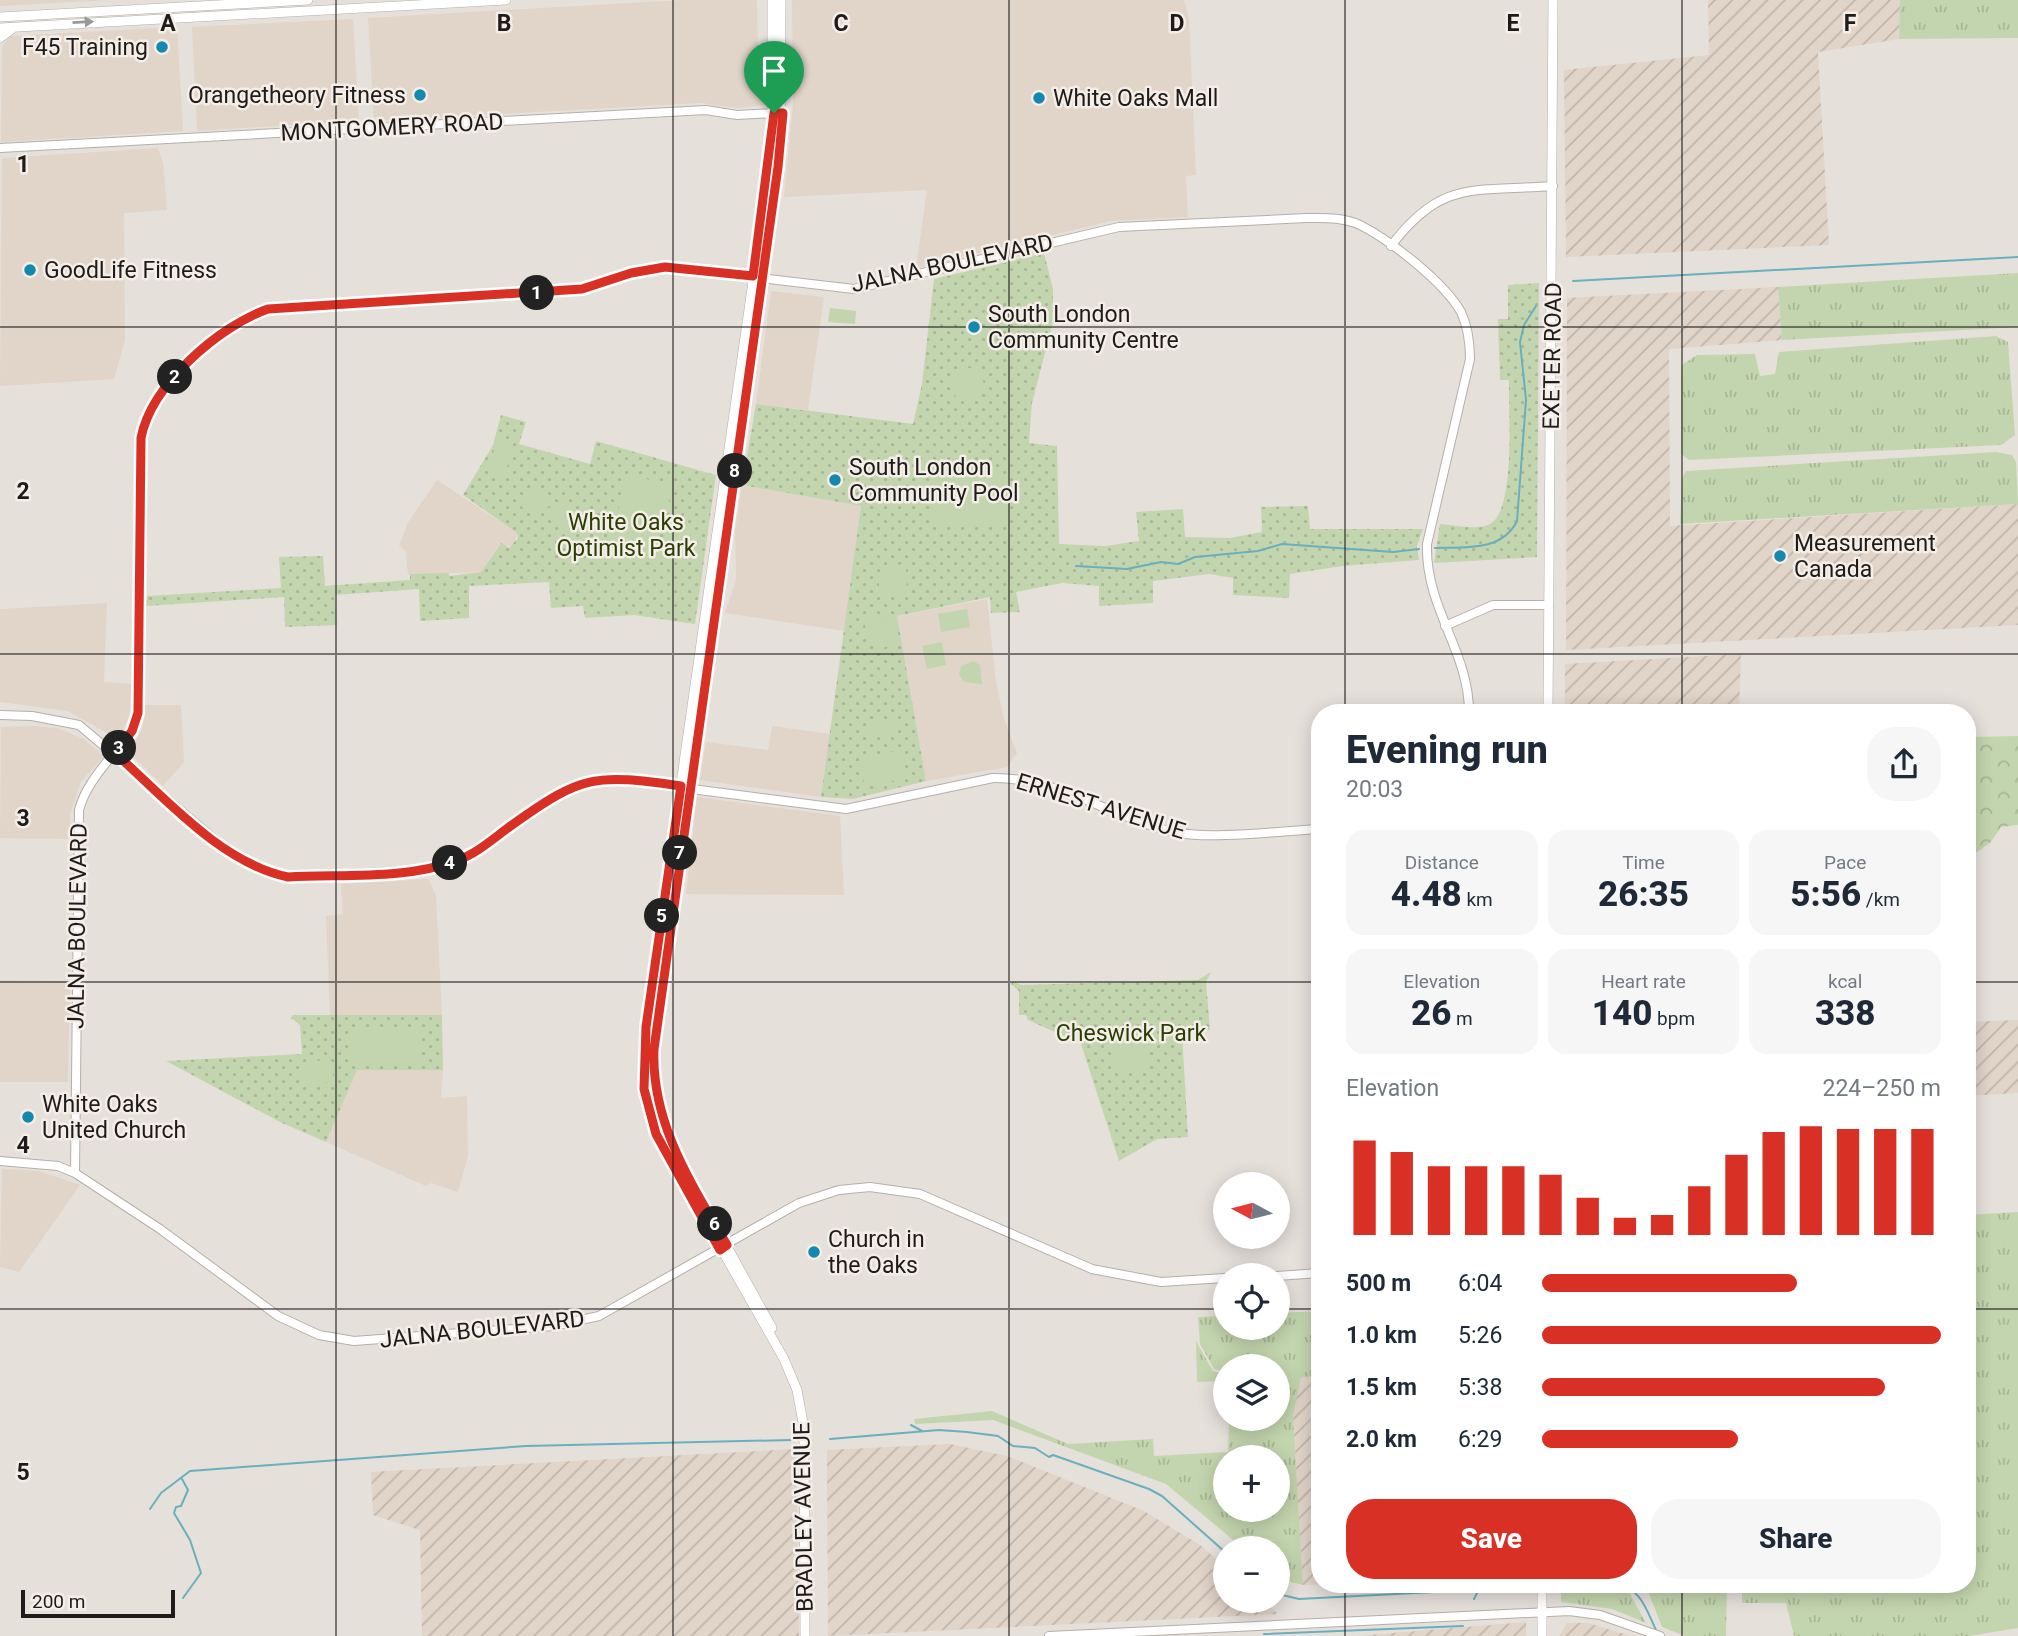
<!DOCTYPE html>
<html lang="en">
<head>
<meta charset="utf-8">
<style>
  :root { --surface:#fff; --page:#f6f6f7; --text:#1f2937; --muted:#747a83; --accent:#d93025 }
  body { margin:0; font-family:Roboto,sans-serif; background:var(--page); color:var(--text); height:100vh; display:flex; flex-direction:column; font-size:26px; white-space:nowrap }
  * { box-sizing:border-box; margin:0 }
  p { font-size:23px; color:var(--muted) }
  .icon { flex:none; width:38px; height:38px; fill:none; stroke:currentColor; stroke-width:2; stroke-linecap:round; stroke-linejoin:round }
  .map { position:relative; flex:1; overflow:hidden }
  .side { position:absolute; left:1311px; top:704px; width:665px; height:889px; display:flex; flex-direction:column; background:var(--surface); border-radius:28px; box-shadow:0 4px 18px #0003 }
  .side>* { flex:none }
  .needle { width:46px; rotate:277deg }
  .buttons { position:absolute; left:1213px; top:1172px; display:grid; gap:14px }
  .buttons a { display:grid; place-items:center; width:77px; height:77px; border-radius:50%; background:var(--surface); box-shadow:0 4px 18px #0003; font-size:35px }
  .scale { position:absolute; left:21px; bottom:18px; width:154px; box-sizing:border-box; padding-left:7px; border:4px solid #1e1c1a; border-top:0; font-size:19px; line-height:24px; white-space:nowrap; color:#1e1c1a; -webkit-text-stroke:5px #f4ede8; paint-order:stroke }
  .pin { position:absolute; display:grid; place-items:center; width:60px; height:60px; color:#fff; margin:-72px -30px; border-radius:50% 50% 50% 0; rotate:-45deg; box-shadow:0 0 7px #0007 }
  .pin .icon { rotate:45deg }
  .km { position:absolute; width:35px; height:35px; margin:-18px; border-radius:50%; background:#222; color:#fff; font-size:19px; line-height:35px; text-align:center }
  .round { display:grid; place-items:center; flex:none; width:74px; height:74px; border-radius:28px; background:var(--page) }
  .head { display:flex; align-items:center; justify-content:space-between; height:119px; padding:0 35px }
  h1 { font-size:38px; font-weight:800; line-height:52px }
  .metrics { display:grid; grid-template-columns:repeat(3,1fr); gap:10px; height:119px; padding:7px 35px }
  .metrics div { display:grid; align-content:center; border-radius:18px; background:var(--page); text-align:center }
  .metrics b { font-size:35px; font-weight:800 }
  .metrics small { font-size:19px; font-weight:400 }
  .metrics p { font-size:19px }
  .chart { height:196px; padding:14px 35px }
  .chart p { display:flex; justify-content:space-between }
  .chart svg { width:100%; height:126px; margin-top:7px; stroke:var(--accent); stroke-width:6 }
  .primary-button { display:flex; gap:14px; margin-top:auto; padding:14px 35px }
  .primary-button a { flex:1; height:80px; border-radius:28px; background:var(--accent); color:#fff; font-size:28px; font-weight:800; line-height:80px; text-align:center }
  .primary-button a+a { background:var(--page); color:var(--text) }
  ul { padding:0 35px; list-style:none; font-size:23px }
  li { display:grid; grid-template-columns:112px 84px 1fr; align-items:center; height:52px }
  li i { height:18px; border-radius:9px; background:var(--accent) }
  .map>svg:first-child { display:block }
  .built { fill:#e1d4c9 }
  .industrial { fill:url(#industrial-furrows) }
  .grass { fill:url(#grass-tufts); fill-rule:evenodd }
  .forest { fill:url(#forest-crowns) }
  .park { fill:url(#park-dots) }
  .pitch { fill:#c3d5ae }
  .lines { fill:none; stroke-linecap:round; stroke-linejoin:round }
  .stream { stroke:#69afbe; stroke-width:2 }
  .tertiary-casing { stroke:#b5afaa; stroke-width:10 }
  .secondary-casing { stroke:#b5afaa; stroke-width:10 }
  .tertiary { stroke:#fff; stroke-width:8 }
  .secondary { stroke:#fff; stroke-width:9 }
  .oneway { fill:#9a9998 }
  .route-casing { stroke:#fff; stroke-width:14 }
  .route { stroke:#d93025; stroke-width:9 }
  .grid { fill:none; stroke:#1e1c1a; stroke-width:2; stroke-opacity:0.55 }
  .poi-dot { fill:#1589ad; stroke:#f4ede8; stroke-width:2.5 }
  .labels { text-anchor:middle; stroke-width:5; stroke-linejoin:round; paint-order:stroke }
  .poi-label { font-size:23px; fill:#1e1c1a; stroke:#f4ede8; text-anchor:start }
  .street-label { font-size:23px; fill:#1e1c1a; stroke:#f4ede8 }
  .park-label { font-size:23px; fill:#2b3f05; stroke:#f4ede8 }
  .grid-label { font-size:23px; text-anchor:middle; font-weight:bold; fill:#1e1c1a; stroke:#f4ede8; stroke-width:5; stroke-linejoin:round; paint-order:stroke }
</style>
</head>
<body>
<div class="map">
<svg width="2018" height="1636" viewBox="0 0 2018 1636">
  <defs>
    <pattern id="industrial-furrows" width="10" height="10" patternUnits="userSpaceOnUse" patternTransform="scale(1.75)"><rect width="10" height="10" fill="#e1d4c9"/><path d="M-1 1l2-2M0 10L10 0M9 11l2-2" fill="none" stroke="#c1b5ac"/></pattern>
    <pattern id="grass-tufts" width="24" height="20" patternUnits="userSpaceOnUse" patternTransform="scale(1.75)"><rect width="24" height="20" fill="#c3d5ae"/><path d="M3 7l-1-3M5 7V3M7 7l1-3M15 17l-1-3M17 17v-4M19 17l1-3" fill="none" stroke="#a7b695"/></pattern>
    <pattern id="forest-crowns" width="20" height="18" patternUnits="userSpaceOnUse" patternTransform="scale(1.75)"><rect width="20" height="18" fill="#c3d5ae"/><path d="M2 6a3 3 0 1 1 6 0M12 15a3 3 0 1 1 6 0" fill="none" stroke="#a7b695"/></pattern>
    <pattern id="park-dots" width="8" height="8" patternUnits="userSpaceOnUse" patternTransform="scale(1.75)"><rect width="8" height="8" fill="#c3d5ae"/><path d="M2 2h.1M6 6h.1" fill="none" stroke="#a7b695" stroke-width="1.8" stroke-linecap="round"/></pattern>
  </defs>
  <rect width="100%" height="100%" fill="#e6e0db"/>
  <path class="built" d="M 0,0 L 111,0 L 0,6 Z
    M 682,0 L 757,0 L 758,57 L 764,59 L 764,105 L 738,108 L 701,103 L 374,121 L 368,18 Z
    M 792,0 L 1184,0 L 1189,19 L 1196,175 L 1186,176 L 1188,217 L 1111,221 L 916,268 L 927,190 L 784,197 L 793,104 Z
    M 353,19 L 359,121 L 197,131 L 192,27 Z
    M 177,27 L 183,131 L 1,142 L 2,47 L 10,36 Z
    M 158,148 L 163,163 L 167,210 L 124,213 L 125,340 L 114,379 L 0,386 L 2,158 Z
    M 771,291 L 824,297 L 808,410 L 756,404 Z
    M 437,480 L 517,533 L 514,544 L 505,547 L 500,543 L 481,572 L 408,575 L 406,552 L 399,545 L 409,521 Z
    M 742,485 L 861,506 L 845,631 L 725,613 L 736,580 L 735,531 Z
    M 987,599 L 996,682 L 1004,719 L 1017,753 L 1007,767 L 926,781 L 897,616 Z
    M 107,603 L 104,682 L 132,684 L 129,716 L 119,740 L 68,711 L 0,702 L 0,609 Z
    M 145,705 L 181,705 L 184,762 L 163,786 L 129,752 L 143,727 Z
    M 33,726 L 58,728 L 84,739 L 104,756 L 81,782 L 70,814 L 70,839 L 0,838 L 1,727 Z
    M 772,726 L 830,734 L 821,797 L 700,780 L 706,742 L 768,750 Z
    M 697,797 L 840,816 L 844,895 L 686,894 Z
    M 429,879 L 436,896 L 442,1015 L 330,1015 L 326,916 L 343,914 L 341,884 Z
    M 0,980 L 70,981 L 68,1082 L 0,1082 Z
    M 357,1070 L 443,1070 L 441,1098 L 467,1096 L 468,1156 L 458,1192 L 431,1183 L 426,1186 L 326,1142 Z
    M 2,1169 L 39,1171 L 80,1185 L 19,1272 L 0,1267 Z"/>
  <path class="industrial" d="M 1708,0 L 1900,0 L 1899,39 L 1818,52 L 1829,245 L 1566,257 L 1564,70 L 1709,55 Z
    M 1778,287 L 1782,340 L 1669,349 L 1670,526 L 2018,504 L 2018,625 L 1566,650 L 1567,298 Z
    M 1741,654 L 1739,712 L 1565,712 L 1565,664 Z
    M 2018,1020 L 2018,1093 L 1967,1096 L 1967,1022 Z
    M 1319,1376 L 1320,1584 L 1331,1584 L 1303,1585 L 1293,1416 L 1301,1377 Z
    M 950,1444 L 1007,1456 L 1144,1511 L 1200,1545 L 1225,1567 L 1225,1601 L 1263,1601 L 1278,1614 L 828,1636 L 827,1450 Z
    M 796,1449 L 799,1636 L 422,1636 L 420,1530 L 373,1515 L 371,1472 Z
    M 1526,1622 L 1526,1636 L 1357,1636 Z
    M 1567,1623 L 1588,1623 L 1631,1636 L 1559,1636 Z"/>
  <path class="grass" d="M 1900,0 L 2018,0 L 2018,38 L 1899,39 Z
    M 2018,273 L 2018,327 L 1782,340 L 1778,287 Z
    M 1996,336 L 2008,342 L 2015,435 L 2001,445 L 1689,460 L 1681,454 L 1681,373 L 1682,365 L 1697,355 L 1755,354 L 1760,376 L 1775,374 L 1779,352 Z
    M 1996,452 L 2012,455 L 2016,462 L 2018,504 L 1680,524 L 1682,479 L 1686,471 Z
    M 2018,1212 L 2018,1628 L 1969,1636 L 1794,1636 L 1786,1603 L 1742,1603 L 1742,1584 L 1967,1584 L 1967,1215 Z
    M 1319,1311 L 1319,1376 L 1301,1377 L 1293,1416 L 1303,1585 L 1278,1579 L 1278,1549 L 1244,1549 L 1166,1484 L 993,1420 L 915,1424 L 914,1419 L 992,1411 L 1068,1444 L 1153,1439 L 1154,1456 L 1228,1452 L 1229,1419 L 1278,1419 L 1278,1367 L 1225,1367 L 1225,1372 L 1214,1369 L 1200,1344 L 1198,1317 L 1225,1316 L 1225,1328 L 1278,1328 L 1278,1313 ZM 1225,1458 L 1278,1458 L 1278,1510 L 1225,1510 Z
    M 1196,1341 L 1213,1371 L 1225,1374 L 1225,1381 L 1197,1382 Z
    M 1639,1584 L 1727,1584 L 1726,1636 L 1685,1636 L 1662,1627 L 1648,1591 Z
    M 1561,1590 L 1629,1592 L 1646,1623 L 1612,1609 L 1561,1602 Z"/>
  <path class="forest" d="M 2018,736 L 2018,825 L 2001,827 L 1990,843 L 1967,859 L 1967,737 Z"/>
  <path class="park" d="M 1044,253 L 1053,289 L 1053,322 L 1032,403 L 1029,443 L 1057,446 L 1059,544 L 1105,546 L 1139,541 L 1136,512 L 1183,509 L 1185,537 L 1230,538 L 1262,532 L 1261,507 L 1308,506 L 1310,529 L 1423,529 L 1417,546 L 1419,560 L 1342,566 L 1290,574 L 1289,598 L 1233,595 L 1233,578 L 1209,574 L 1153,581 L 1153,603 L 1099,606 L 1099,586 L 1062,583 L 1016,592 L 1020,612 L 991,613 L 990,597 L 897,616 L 926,781 L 853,799 L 821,797 L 861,506 L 742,485 L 756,404 L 913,424 L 922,384 L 934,279 Z
    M 1539,283 L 1537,557 L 1434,563 L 1440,524 C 1453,525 1476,530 1488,525 C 1517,514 1508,408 1509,380 L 1500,380 L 1498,319 L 1508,319 L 1508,285 Z
    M 501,415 L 526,422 L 519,444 L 590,464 L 596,441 L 716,475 L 695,624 L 634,615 L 585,618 L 583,606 L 551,608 L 549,582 L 469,586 L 469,618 L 420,621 L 419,589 L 335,595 L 337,625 L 285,627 L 284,597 L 146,606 L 147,596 L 281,588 L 279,557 L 323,556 L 325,586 L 410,580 L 410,574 L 448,573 L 450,576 L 481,572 L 501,543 L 509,548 L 518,538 L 517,533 L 463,495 L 493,445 Z
    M 1211,972 L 1206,982 L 1210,1030 L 1182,1032 L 1188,1137 L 1157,1139 L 1119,1161 L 1081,1044 L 1028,1020 L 1026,1015 L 1019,1015 L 1019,991 L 1011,984 L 1013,981 L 1021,985 L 1198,980 Z
    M 293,1015 L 442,1015 L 443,1070 L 357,1070 L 326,1142 L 280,1122 L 166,1061 L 302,1054 L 300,1025 L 291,1018 Z"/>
  <path class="pitch" d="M 830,308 L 856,311 L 855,324 L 828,322 Z
    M 975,367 L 983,376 L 984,392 L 974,401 L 957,401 L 950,380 L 955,371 Z
    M 502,439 L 518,449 L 499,479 L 483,468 Z
    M 628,474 L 673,486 L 653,559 L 608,547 Z
    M 932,477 L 1008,478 L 1008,526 L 930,523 Z
    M 532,489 L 543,489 L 546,505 L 544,511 L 525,513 L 521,504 L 521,497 Z
    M 564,499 L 572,509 L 572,517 L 563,526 L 555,526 L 547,512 L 550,507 Z
    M 682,526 L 692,528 L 686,562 L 669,559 L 675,527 Z
    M 906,564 L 907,596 L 879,596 L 879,579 L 890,565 Z
    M 967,609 L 970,627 L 941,632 L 938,614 Z
    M 868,616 L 892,619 L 898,634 L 893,645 L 880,649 L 870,645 L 864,622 Z
    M 942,642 L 946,665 L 927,669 L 922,646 Z
    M 973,661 L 980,665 L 982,684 L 964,682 L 959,675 L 961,666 Z
    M 868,723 L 898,723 L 898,737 L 868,737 Z
    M 901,750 L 907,778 L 865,787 L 859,758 Z
    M 421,1027 L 422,1066 L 351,1065 L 349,1029 Z
    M 1148,1043 L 1149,1072 L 1115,1073 L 1114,1044 Z
    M 330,1060 L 333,1063 L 333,1080 L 314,1087 L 304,1085 L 300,1077 L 301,1068 L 314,1061 Z"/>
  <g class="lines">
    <path class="stream" d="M 1573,281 L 2018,257
      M 1435,548 C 1464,547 1502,552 1517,521 L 1526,400 L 1520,342 L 1524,325 L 1536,306
      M 1076,566 L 1127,569 L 1161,562 L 1178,564 L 1195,557 L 1258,551 L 1282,544 L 1393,552 L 1419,549
      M 911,1425 L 922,1431
      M 830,1439 L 939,1430 L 967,1432 L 998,1436 L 1013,1446 L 1035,1448 L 1049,1457 L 1053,1455 L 1149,1489 L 1162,1496 L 1225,1552
      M 182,1479 L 188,1490 L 181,1506 L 176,1507 L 174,1513 L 190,1540 L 201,1573 L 183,1598
      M 150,1509 L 161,1493 L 190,1471 L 526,1446 L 791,1440
      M 1616,1584 C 1641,1588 1646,1609 1656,1630
      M 1555,1586 L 1603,1584
      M 1278,1594 L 1299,1599 L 1531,1587
      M 1474,1599 L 1478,1591
      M 1264,1634 L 1463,1626"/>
    <defs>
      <path id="tertiary" d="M 0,148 L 706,110 L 737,115 L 776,113
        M 1391,246 C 1442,178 1476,192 1553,186
        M 1445,626 L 1493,605 L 1549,605
        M 0,715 L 32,716 L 79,725 L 238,859 L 266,872 L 288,877 L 427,870 L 459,860 L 570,787 L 607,778 L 846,809 L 993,778 C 1058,777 1112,818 1174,832 C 1208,840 1281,831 1320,829
        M 0,1161 L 58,1166 L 75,1173 L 160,1229 L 278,1316 L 319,1335 L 354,1341 L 553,1326 L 599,1316 L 799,1203 L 839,1190 L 870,1187 L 920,1194 L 1092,1269 L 1161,1282 L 1225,1278
        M 75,1173 L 79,810 C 89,772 125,750 138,713 L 139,460 C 140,446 141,432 147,418 C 167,373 222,325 268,309 L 582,289 L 631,273 L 665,267 L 854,289 L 1119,227 L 1307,218 C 1324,218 1343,217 1360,225 C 1390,240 1444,282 1461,312 C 1468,327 1470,343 1470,359 L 1427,544 C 1425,608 1469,651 1469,712
        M 1277,1276 L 1320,1273
        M 1049,1636 L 1569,1611 L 1600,1615 L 1660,1636"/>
      <path id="secondary" d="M 772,0 L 772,149 L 646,1027 L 644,1089 L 656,1134 L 784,1359 L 797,1390 L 804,1428 L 805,1636
        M 0,17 L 308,0
        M 0,28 L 506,0
        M 0,38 L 13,28
        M 1548,712 L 1553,0
        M 772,1328 L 674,1151 L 659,1109 L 653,1066 L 679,862 L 780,149 L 781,0
        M 1542,1584 L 1542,1636"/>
    </defs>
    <use href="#tertiary" class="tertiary-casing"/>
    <use href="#secondary" class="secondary-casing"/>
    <use href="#tertiary" class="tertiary"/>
    <use href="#secondary" class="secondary"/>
  </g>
  <defs><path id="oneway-solid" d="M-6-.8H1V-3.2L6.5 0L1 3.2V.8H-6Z" transform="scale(1.75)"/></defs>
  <use class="oneway" href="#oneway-solid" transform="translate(83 22) rotate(-3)"/>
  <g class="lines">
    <defs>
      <path id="route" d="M 774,113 L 783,113 L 778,167 L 654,1049 C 651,1123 691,1183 727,1245 L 720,1250 L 656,1134 L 644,1089 L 646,1027 L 681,786 C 595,774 583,774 512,825 C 495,837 478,853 458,860 C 406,880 344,874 288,877 C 221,863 165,798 115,753 L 132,731 L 138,713 L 141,438 C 151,385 219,326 268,309 L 582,289 L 631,273 L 665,267 L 753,276 Z"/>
    </defs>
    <use href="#route" class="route-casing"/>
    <use href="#route" class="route"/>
  </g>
  <path class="grid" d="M 336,0 L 336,1636M 673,0 L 673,1636M 1009,0 L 1009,1636M 1345,0 L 1345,712M 1682,0 L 1682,712M 0,327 L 2018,327M 0,654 L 2018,654M 0,982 L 1320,982M 1967,982 L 2018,982M 0,1309 L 1225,1309M 1278,1309 L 1320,1309M 1967,1309 L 2018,1309M 1345,1584 L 1345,1636M 1682,1584 L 1682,1636"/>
  <g class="poi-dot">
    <circle cx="162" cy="47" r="7"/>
    <circle cx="420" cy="95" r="7"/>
    <circle cx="1039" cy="98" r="7"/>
    <circle cx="30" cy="270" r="7"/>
    <circle cx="974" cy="327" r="7"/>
    <circle cx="835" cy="480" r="7"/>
    <circle cx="1780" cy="556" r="7"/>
    <circle cx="28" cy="1117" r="7"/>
    <circle cx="814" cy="1252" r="7"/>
  </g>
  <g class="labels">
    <g class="poi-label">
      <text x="148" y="55" text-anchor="end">F45 Training</text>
      <text x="406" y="103" text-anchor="end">Orangetheory Fitness</text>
      <text x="1053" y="106">White Oaks Mall</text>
      <text x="44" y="278">GoodLife Fitness</text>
      <text x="988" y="322">South London<tspan x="988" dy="26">Community Centre</tspan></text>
      <text x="849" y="475">South London<tspan x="849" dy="26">Community Pool</tspan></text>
      <text x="1794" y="551">Measurement<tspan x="1794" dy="26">Canada</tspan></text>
      <text x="42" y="1112">White Oaks<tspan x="42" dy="26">United Church</tspan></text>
      <text x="828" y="1247">Church in<tspan x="828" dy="26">the Oaks</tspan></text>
    </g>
    <g class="street-label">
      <text transform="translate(392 127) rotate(-3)" y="8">MONTGOMERY ROAD</text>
      <text transform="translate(952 263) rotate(-12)" y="8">JALNA BOULEVARD</text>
      <text transform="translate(1552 356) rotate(-89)" y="8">EXETER ROAD</text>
      <text transform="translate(1101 806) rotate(17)" y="8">ERNEST AVENUE</text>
      <text transform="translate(77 926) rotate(-89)" y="8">JALNA BOULEVARD</text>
      <text transform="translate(482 1329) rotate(-6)" y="8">JALNA BOULEVARD</text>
      <text transform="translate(803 1517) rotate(-91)" y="8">BRADLEY AVENUE</text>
    </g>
    <g class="park-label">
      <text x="626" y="530">White Oaks<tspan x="626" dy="26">Optimist Park</tspan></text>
      <text x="1131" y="1041">Cheswick Park</text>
    </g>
  </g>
  <g class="grid-label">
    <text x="168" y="31">A</text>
    <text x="504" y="31">B</text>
    <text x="841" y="31">C</text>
    <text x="1177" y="31">D</text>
    <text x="1513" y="31">E</text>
    <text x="1850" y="31">F</text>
    <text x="23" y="172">1</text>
    <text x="23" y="499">2</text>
    <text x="23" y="826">3</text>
    <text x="23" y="1153">4</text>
    <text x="23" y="1480">5</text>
  </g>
</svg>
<div class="buttons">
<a><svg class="needle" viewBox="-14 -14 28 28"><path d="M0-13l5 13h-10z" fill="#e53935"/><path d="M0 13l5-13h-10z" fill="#747a83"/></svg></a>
<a><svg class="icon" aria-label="locate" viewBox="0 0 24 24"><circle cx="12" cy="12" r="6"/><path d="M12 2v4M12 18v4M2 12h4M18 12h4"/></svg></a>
<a><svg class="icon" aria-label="layers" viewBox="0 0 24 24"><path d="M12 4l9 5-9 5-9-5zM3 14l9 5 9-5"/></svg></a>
<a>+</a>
<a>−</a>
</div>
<div class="scale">200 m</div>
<div class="pin" style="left:774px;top:113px;background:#1e9e55"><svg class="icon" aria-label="arrive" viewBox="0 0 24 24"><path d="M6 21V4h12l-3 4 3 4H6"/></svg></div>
<b class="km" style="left:537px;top:293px">1</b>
<b class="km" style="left:175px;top:377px">2</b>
<b class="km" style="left:119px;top:748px">3</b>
<b class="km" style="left:450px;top:863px">4</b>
<b class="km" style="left:662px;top:916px">5</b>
<b class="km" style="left:715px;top:1224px">6</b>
<b class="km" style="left:680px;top:853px">7</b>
<b class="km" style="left:735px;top:471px">8</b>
<section class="side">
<div class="head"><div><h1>Evening run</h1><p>20:03</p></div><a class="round"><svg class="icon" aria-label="share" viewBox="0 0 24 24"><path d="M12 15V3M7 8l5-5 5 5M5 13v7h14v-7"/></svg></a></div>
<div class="metrics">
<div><p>Distance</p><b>4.48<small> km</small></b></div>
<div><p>Time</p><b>26:35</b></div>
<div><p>Pace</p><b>5:56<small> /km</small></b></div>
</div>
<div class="metrics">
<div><p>Elevation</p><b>26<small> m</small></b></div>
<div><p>Heart rate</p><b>140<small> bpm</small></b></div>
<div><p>kcal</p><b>338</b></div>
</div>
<div class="chart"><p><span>Elevation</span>224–250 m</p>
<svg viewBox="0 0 160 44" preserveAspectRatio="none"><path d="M5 44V11M15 44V15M25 44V20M35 44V20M45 44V20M55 44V23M65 44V31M75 44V38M85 44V37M95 44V27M105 44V16M115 44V8M125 44V6M135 44V7M145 44V7M155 44V7"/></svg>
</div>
<ul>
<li><b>500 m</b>6:04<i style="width:64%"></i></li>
<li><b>1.0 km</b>5:26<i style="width:100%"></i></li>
<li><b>1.5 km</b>5:38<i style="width:86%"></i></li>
<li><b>2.0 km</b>6:29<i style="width:49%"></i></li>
</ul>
<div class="primary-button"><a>Save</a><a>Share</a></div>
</section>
</div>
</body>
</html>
